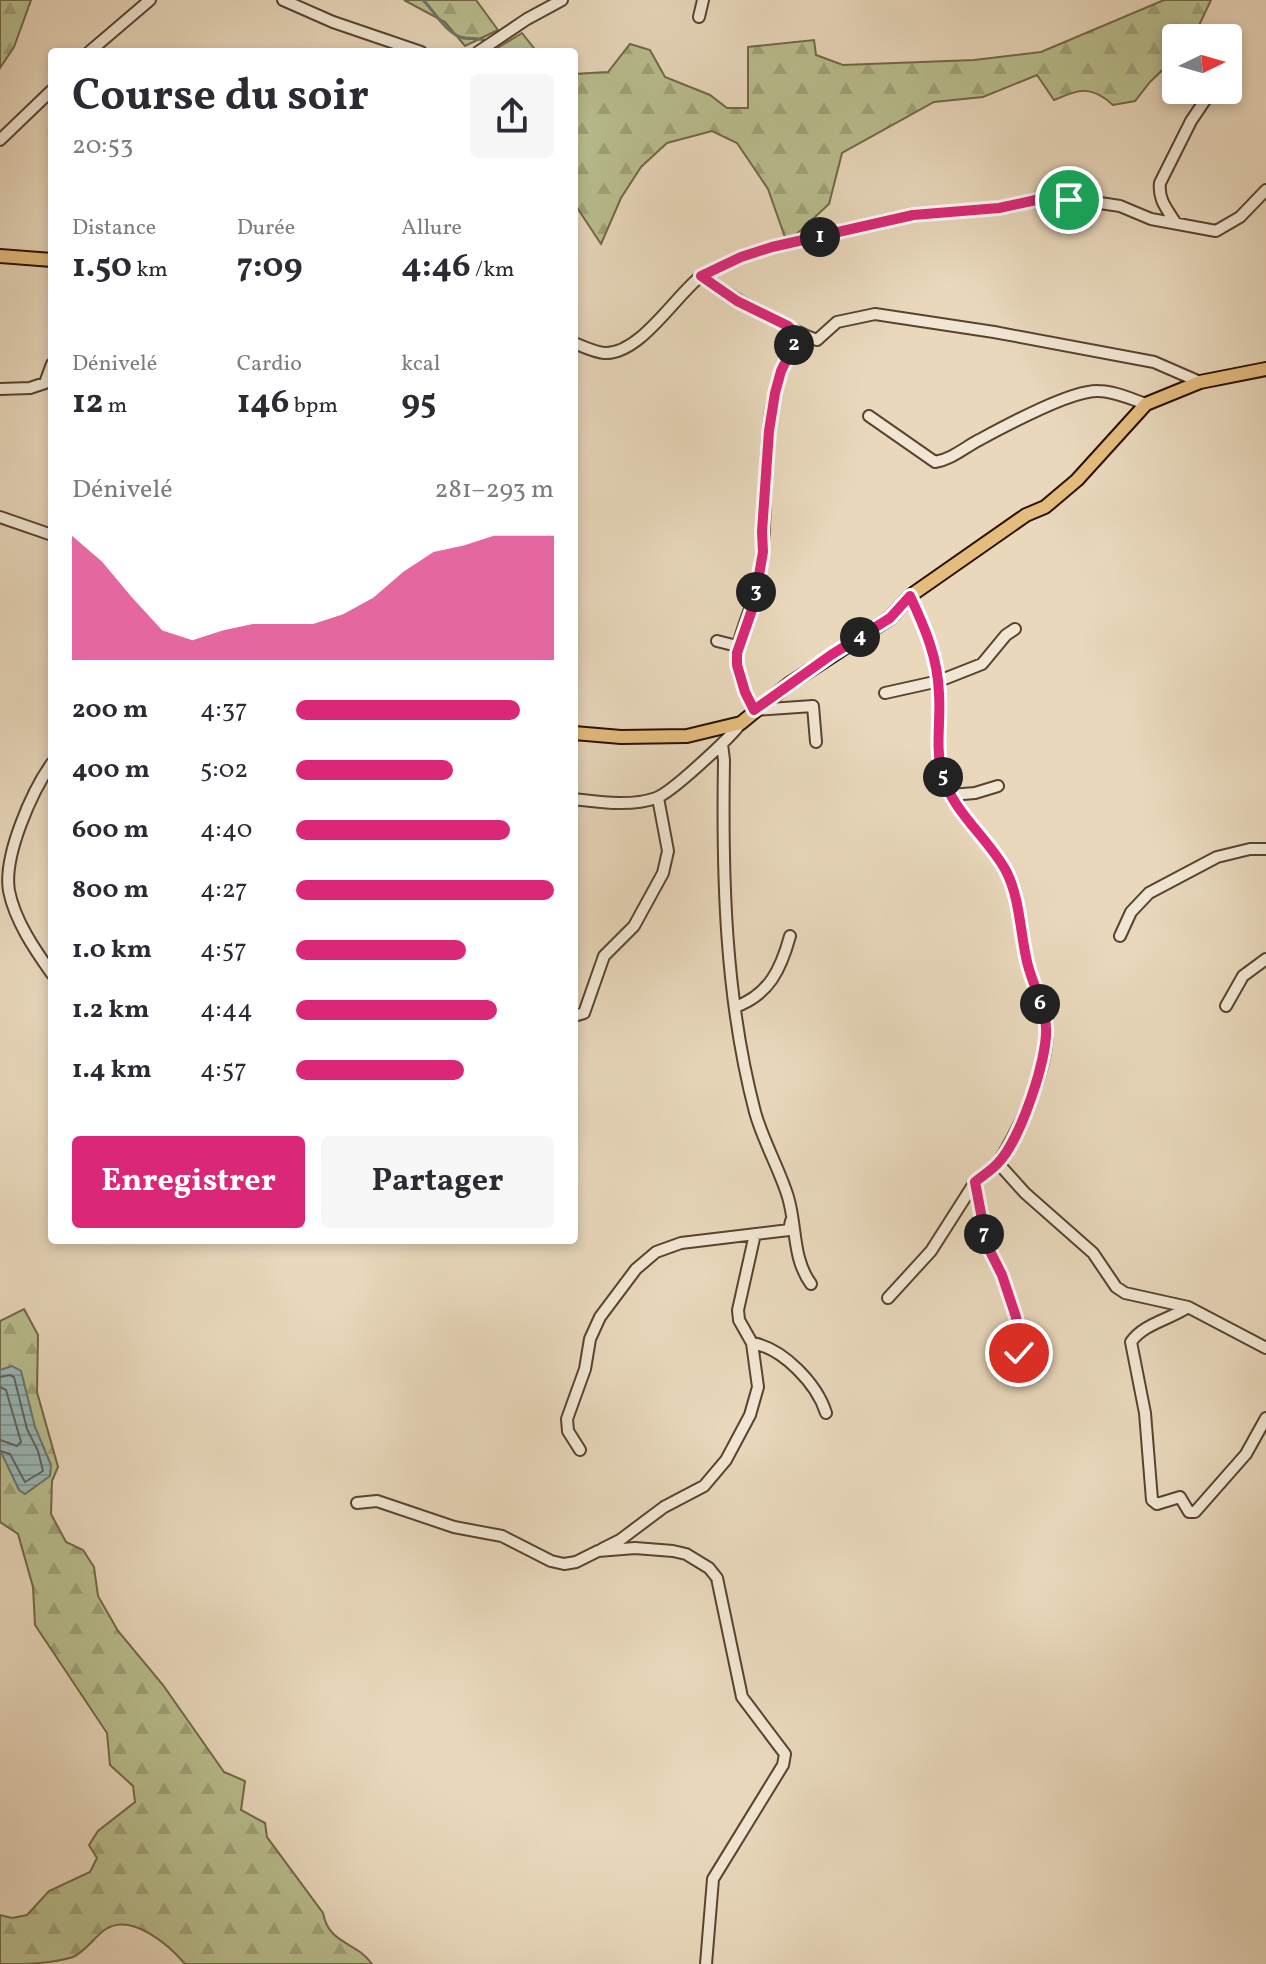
<!DOCTYPE html>
<html lang="fr">
<head>
<meta charset="utf-8">
<style>
  :root { --surface:#fff; --page:#f7f7f7; --text:#2b2b33; --muted:#7c7c81; --accent:#db2777 }
  body { margin:0; font-family:Vollkorn,serif; background:var(--page); color:var(--text); height:100vh; display:flex; flex-direction:column; font-size:30px; white-space:nowrap }
  * { box-sizing:border-box; margin:0 }
  p { font-size:26px; color:var(--muted) }
  .icon { flex:none; width:44px; height:44px; fill:none; stroke:currentColor; stroke-width:2; stroke-linecap:round; stroke-linejoin:round }
  .map { position:relative; flex:1; overflow:hidden }
  .drawer { position:absolute; left:48px; top:48px; width:530px; height:1196px; display:flex; flex-direction:column; background:var(--surface); border-radius:8px; box-shadow:0 4px 12px #0003 }
  .drawer>* { flex:none }
  .needle { width:52px; rotate:85deg }
  .controls { position:absolute; left:1162px; top:24px; display:grid; gap:16px }
  .controls a { display:grid; place-items:center; width:80px; height:80px; border-radius:8px; background:var(--surface); box-shadow:0 4px 12px #0003; font-size:40px }
  .pin { position:absolute; display:grid; place-items:center; width:68px; height:68px; color:#fff; margin:-34px; border:4px solid #fff; border-radius:50%; box-shadow:0 2px 8px #0007 }
  .km { position:absolute; width:40px; height:40px; margin:-20px; border-radius:50%; background:#222; color:#fff; font-size:22px; line-height:40px; text-align:center }
  .round { display:grid; place-items:center; flex:none; width:84px; height:84px; border-radius:8px; background:var(--page) }
  .headline { display:flex; align-items:center; justify-content:space-between; height:136px; padding:0 24px }
  h1 { font-size:44px; font-weight:700; line-height:60px }
  .metrics { display:grid; grid-template-columns:repeat(3,1fr); gap:12px; height:136px; padding:8px 24px }
  .metrics div { display:grid; align-content:center }
  .metrics b { font-size:34px; font-weight:700 }
  .metrics small { font-size:22px; font-weight:400 }
  .metrics p { font-size:22px }
  .chart { height:224px; padding:16px 24px }
  .chart p { display:flex; justify-content:space-between }
  .chart svg { width:100%; height:144px; margin-top:8px; fill:var(--accent); opacity:.7 }
  .cta { display:flex; gap:16px; margin-top:auto; padding:16px 24px }
  .cta a { flex:1; height:92px; border-radius:8px; background:var(--accent); color:#fff; font-size:32px; font-weight:700; line-height:92px; text-align:center }
  .cta a+a { background:var(--page); color:var(--text) }
  ul { padding:0 24px; list-style:none; font-size:26px }
  li { display:grid; grid-template-columns:128px 96px 1fr; align-items:center; height:60px }
  li i { height:20px; border-radius:10px; background:var(--accent) }
  .map>svg:first-child { display:block }
  .forest { fill:url(#forest-firs); stroke:#716847; stroke-width:2 }
  .water { fill:url(#water-rules); stroke:#6c756e; stroke-width:2 }
  .lines { fill:none; stroke-linecap:round; stroke-linejoin:round }
  .shore { stroke:#61645c; stroke-width:2 }
  .stream { stroke:#6c756e; stroke-width:3 }
  .minor-casing { stroke:#59432f; stroke-width:14 }
  .major-casing { stroke:#291100; stroke-width:16 }
  .minor { stroke:#f1e6d3; stroke-width:10 }
  .major { stroke:#e4bc7e; stroke-width:12 }
  .route-casing { stroke:#fff; stroke-width:16 }
  .route { stroke:#db2777; stroke-width:10 }
</style>
</head>
<body>
<div class="map">
<svg width="1266" height="1964" viewBox="0 0 1266 1964">
  <defs>
    <pattern id="forest-firs" width="22" height="20" patternUnits="userSpaceOnUse" patternTransform="scale(2)"><rect width="22" height="20" fill="#b9be8e"/><path d="M5 1l3.5 6h-7zM16 11l3.5 6h-7z" fill="#9fa279"/></pattern>
    <pattern id="water-rules" width="6" height="5" patternUnits="userSpaceOnUse" patternTransform="scale(2)"><rect width="6" height="5" fill="#99b8b8"/><path d="M0 2.5h6" fill="none" stroke="#849d9c"/></pattern>
  </defs>
  <rect width="100%" height="100%" fill="#e9d8bc"/>
  <filter id="stains"><feTurbulence type="fractalNoise" baseFrequency=".0025" numOctaves="4"/><feColorMatrix values="0 0 0 0 .2 0 0 0 0 .09 0 0 0 0 .02 0 0 0 .5 -.17"/></filter>
  <radialGradient id="worn" r=".72"><stop offset=".6" stop-color="#630" stop-opacity="0"/><stop offset="1" stop-color="#630" stop-opacity=".3"/></radialGradient>
  <path class="forest" d="M 0,0 L 31,0 L 14,47 L 0,68 Z
    M 404,0 L 476,0 L 498,30 L 465,46 L 445,22 Z
    M 1164,0 L 1211,0 L 1193,38 L 1176,38 L 1176,57 L 1150,82 L 1135,101 L 1113,105 C 1091,85 1080,89 1054,100 L 1037,75 L 983,97 L 934,102 L 842,153 L 829,204 L 787,243 L 768,189 L 737,143 L 712,131 L 667,143 L 641,167 L 621,198 L 601,244 L 574,203 L 574,74 L 608,72 L 630,44 L 650,50 L 665,77 L 710,95 L 727,108 L 748,108 L 748,47 L 814,40 L 816,55 L 843,65 L 974,60 L 1041,52 Z
    M 522,33 L 537,52 L 491,52 Z
    M 24,1309 L 38,1335 L 37,1392 L 58,1467 L 52,1481 L 51,1514 L 66,1542 L 83,1550 L 94,1567 L 98,1596 L 118,1631 L 163,1685 L 224,1772 L 245,1781 L 241,1810 L 265,1823 L 267,1837 L 323,1913 C 329,1945 356,1941 372,1964 L 185,1964 C 169,1945 132,1913 106,1929 C 94,1937 86,1951 73,1957 C 51,1964 24,1964 0,1964 L 0,1915 L 12,1918 L 27,1915 L 49,1891 L 90,1872 L 97,1858 L 89,1845 L 98,1831 L 135,1802 L 133,1786 L 110,1765 L 107,1733 L 35,1625 L 33,1587 L 18,1534 L 0,1522 L 0,1321 Z"/>
  <path class="water" d="M 12,1366 L 21,1371 L 35,1427 L 51,1465 L 50,1476 L 25,1494 L 19,1490 L 0,1450 L 0,1370 Z"/>
  <g class="lines">
    <path class="shore" d="M 0,1377 L 10,1375 L 14,1377 L 27,1429 L 38,1451 L 43,1471 L 25,1482 L 10,1454 L 0,1451
      M 0,1387 L 6,1390 L 21,1442 L 17,1446 L 0,1440"/>
    <path class="stream" d="M 423,0 C 434,11 445,31 460,37 C 469,40 478,37 486,41"/>
    <defs>
      <path id="minor" d="M 283,0 L 333,22 L 421,52
        M 699,17 L 703,0
        M 89,52 L 150,0
        M 478,52 L 527,19 L 562,0
        M 0,140 L 52,90
        M 1175,222 C 1167,209 1158,200 1160,183 L 1191,121 L 1212,90
        M 701,276 L 741,257 L 772,247 L 913,215 L 999,208 L 1036,200 L 1100,203 L 1120,206 L 1151,219 L 1216,231 L 1240,217 L 1266,190
        M 799,335 C 793,348 785,360 780,374 C 758,441 771,513 758,581 C 754,606 734,641 737,664 C 739,681 747,696 754,710 L 813,706 L 816,742
        M 574,343 C 584,347 594,352 604,353 C 640,355 675,296 701,276 C 727,295 749,306 778,321 C 792,328 801,335 817,340 L 837,322 L 875,314 L 994,332 L 1154,362 L 1200,382
        M 0,389 L 30,388 L 45,383 L 52,364
        M 869,416 L 935,462 C 952,459 964,448 979,440 C 1005,426 1071,390 1098,391 C 1114,391 1131,399 1146,404
        M 0,517 L 52,535
        M 910,596 C 925,628 938,658 939,694 C 941,720 935,747 942,773 C 951,810 987,836 1005,869 C 1019,894 1020,929 1026,957 C 1030,979 1042,999 1046,1021 C 1053,1062 1019,1129 998,1163 L 1025,1193 L 1093,1253 L 1116,1287 L 1125,1293 L 1188,1307 L 1266,1348
        M 717,641 L 737,646 L 739,641
        M 885,693 L 939,681 L 982,664 L 1006,635 L 1015,629
        M 722,744 L 724,760 C 722,877 725,998 755,1112 C 763,1141 779,1168 788,1197 C 797,1227 792,1258 811,1284
        M 52,763 C 32,791 3,856 9,891 C 15,921 35,950 52,974
        M 951,795 L 975,793 L 998,786
        M 574,799 C 600,802 630,807 656,798 C 671,793 730,738 741,723
        M 1120,936 L 1131,912 L 1149,893 L 1217,857 L 1250,849 L 1266,849
        M 1226,1006 L 1243,976 L 1266,959
        M 735,1007 C 769,995 781,969 790,936
        M 574,1016 L 584,1013 L 604,956 L 634,926 L 663,873 L 668,851 L 658,798
        M 975,1182 L 987,1245 L 1002,1275 L 1016,1317 L 1019,1353 L 1013,1372
        M 888,1298 L 931,1251 L 975,1182 L 998,1163
        M 1188,1307 C 1171,1319 1143,1324 1131,1342 L 1145,1413 L 1152,1500 L 1157,1504 L 1180,1497 L 1189,1512 L 1195,1512 L 1246,1454 L 1266,1418
        M 752,1343 C 783,1348 817,1384 826,1413
        M 580,1450 L 568,1431 L 567,1419 L 585,1369 L 590,1339 L 600,1317 L 636,1269 L 656,1252 L 681,1243 L 789,1230 L 791,1221
        M 357,1503 L 377,1501 L 454,1527 L 502,1536 L 551,1561 L 564,1564 L 576,1562 L 598,1551 L 635,1548 L 673,1551 L 686,1554 L 709,1568 L 717,1578 L 742,1697 L 785,1754 L 783,1765 L 713,1879 L 706,1964
        M 602,1549 L 620,1540 L 664,1507 L 704,1486 L 726,1460 L 750,1415 L 758,1387 L 752,1343 L 739,1320 L 738,1310 L 755,1234"/>
      <path id="major" d="M 0,256 L 52,260
        M 574,733 L 621,737 L 687,736 L 741,723 L 789,684 L 890,618 L 910,596 L 1026,515 L 1045,507 L 1077,480 L 1146,404 L 1200,382 L 1266,369"/>
    </defs>
    <use href="#minor" class="minor-casing"/>
    <use href="#major" class="major-casing"/>
    <use href="#minor" class="minor"/>
    <use href="#major" class="major"/>
  </g>
  <g class="lines">
    <defs>
      <path id="route" d="M 1019,1353 L 1016,1317 L 1002,1275 L 987,1245 L 975,1182 C 982,1176 992,1170 998,1163 C 1020,1141 1048,1058 1046,1027 C 1045,1003 1030,981 1026,957 C 1020,929 1019,894 1005,869 C 987,837 951,810 942,773 C 935,747 941,720 939,694 C 938,658 925,628 910,596 L 890,618 L 831,655 L 754,710 L 745,692 L 737,665 L 737,653 L 754,604 L 763,552 L 762,532 L 769,431 L 775,393 L 781,371 L 799,335 L 788,326 L 737,301 L 701,276 L 741,257 L 772,247 L 913,215 L 999,208 L 1036,200 L 1069,200"/>
    </defs>
    <use href="#route" class="route-casing"/>
    <use href="#route" class="route"/>
  </g>
  <rect width="100%" height="100%" filter="url(#stains)"/>
  <rect width="100%" height="100%" fill="url(#worn)"/>
</svg>
<div class="controls">
<a><svg class="needle" viewBox="-14 -14 28 28"><path d="M0-13l5 13h-10z" fill="#e53935"/><path d="M0 13l5-13h-10z" fill="#7c7c81"/></svg></a>
</div>
<div class="pin" style="left:1069px;top:200px;background:#1e9e55"><svg class="icon" aria-label="arrive" viewBox="0 0 24 24"><path d="M6 21V4h12l-3 4 3 4H6"/></svg></div>
<div class="pin" style="left:1019px;top:1353px;background:#d93025"><svg class="icon" aria-label="check" viewBox="0 0 24 24"><path d="M5 12l5 5 9-10"/></svg></div>
<b class="km" style="left:820px;top:237px">1</b>
<b class="km" style="left:794px;top:345px">2</b>
<b class="km" style="left:756px;top:592px">3</b>
<b class="km" style="left:860px;top:637px">4</b>
<b class="km" style="left:943px;top:777px">5</b>
<b class="km" style="left:1040px;top:1004px">6</b>
<b class="km" style="left:984px;top:1234px">7</b>
<section class="drawer">
<div class="headline"><div><h1>Course du soir</h1><p>20:53</p></div><a class="round"><svg class="icon" aria-label="share" viewBox="0 0 24 24"><path d="M12 15V3M7 8l5-5 5 5M5 13v7h14v-7"/></svg></a></div>
<div class="metrics">
<div><p>Distance</p><b>1.50<small> km</small></b></div>
<div><p>Durée</p><b>7:09</b></div>
<div><p>Allure</p><b>4:46<small> /km</small></b></div>
</div>
<div class="metrics">
<div><p>Dénivelé</p><b>12<small> m</small></b></div>
<div><p>Cardio</p><b>146<small> bpm</small></b></div>
<div><p>kcal</p><b>95</b></div>
</div>
<div class="chart"><p><span>Dénivelé</span>281–293 m</p>
<svg viewBox="0 0 160 44" preserveAspectRatio="none"><path d="M0 44V6L10 14L20 25L30 35L40 38L50 35L60 33L70 33L80 33L90 30L100 25L110 17L120 11L130 9L140 6L150 6L160 6V44z"/></svg>
</div>
<ul>
<li><b>200 m</b>4:37<i style="width:87%"></i></li>
<li><b>400 m</b>5:02<i style="width:61%"></i></li>
<li><b>600 m</b>4:40<i style="width:83%"></i></li>
<li><b>800 m</b>4:27<i style="width:100%"></i></li>
<li><b>1.0 km</b>4:57<i style="width:66%"></i></li>
<li><b>1.2 km</b>4:44<i style="width:78%"></i></li>
<li><b>1.4 km</b>4:57<i style="width:65%"></i></li>
</ul>
<div class="cta"><a>Enregistrer</a><a>Partager</a></div>
</section>
</div>
</body>
</html>
